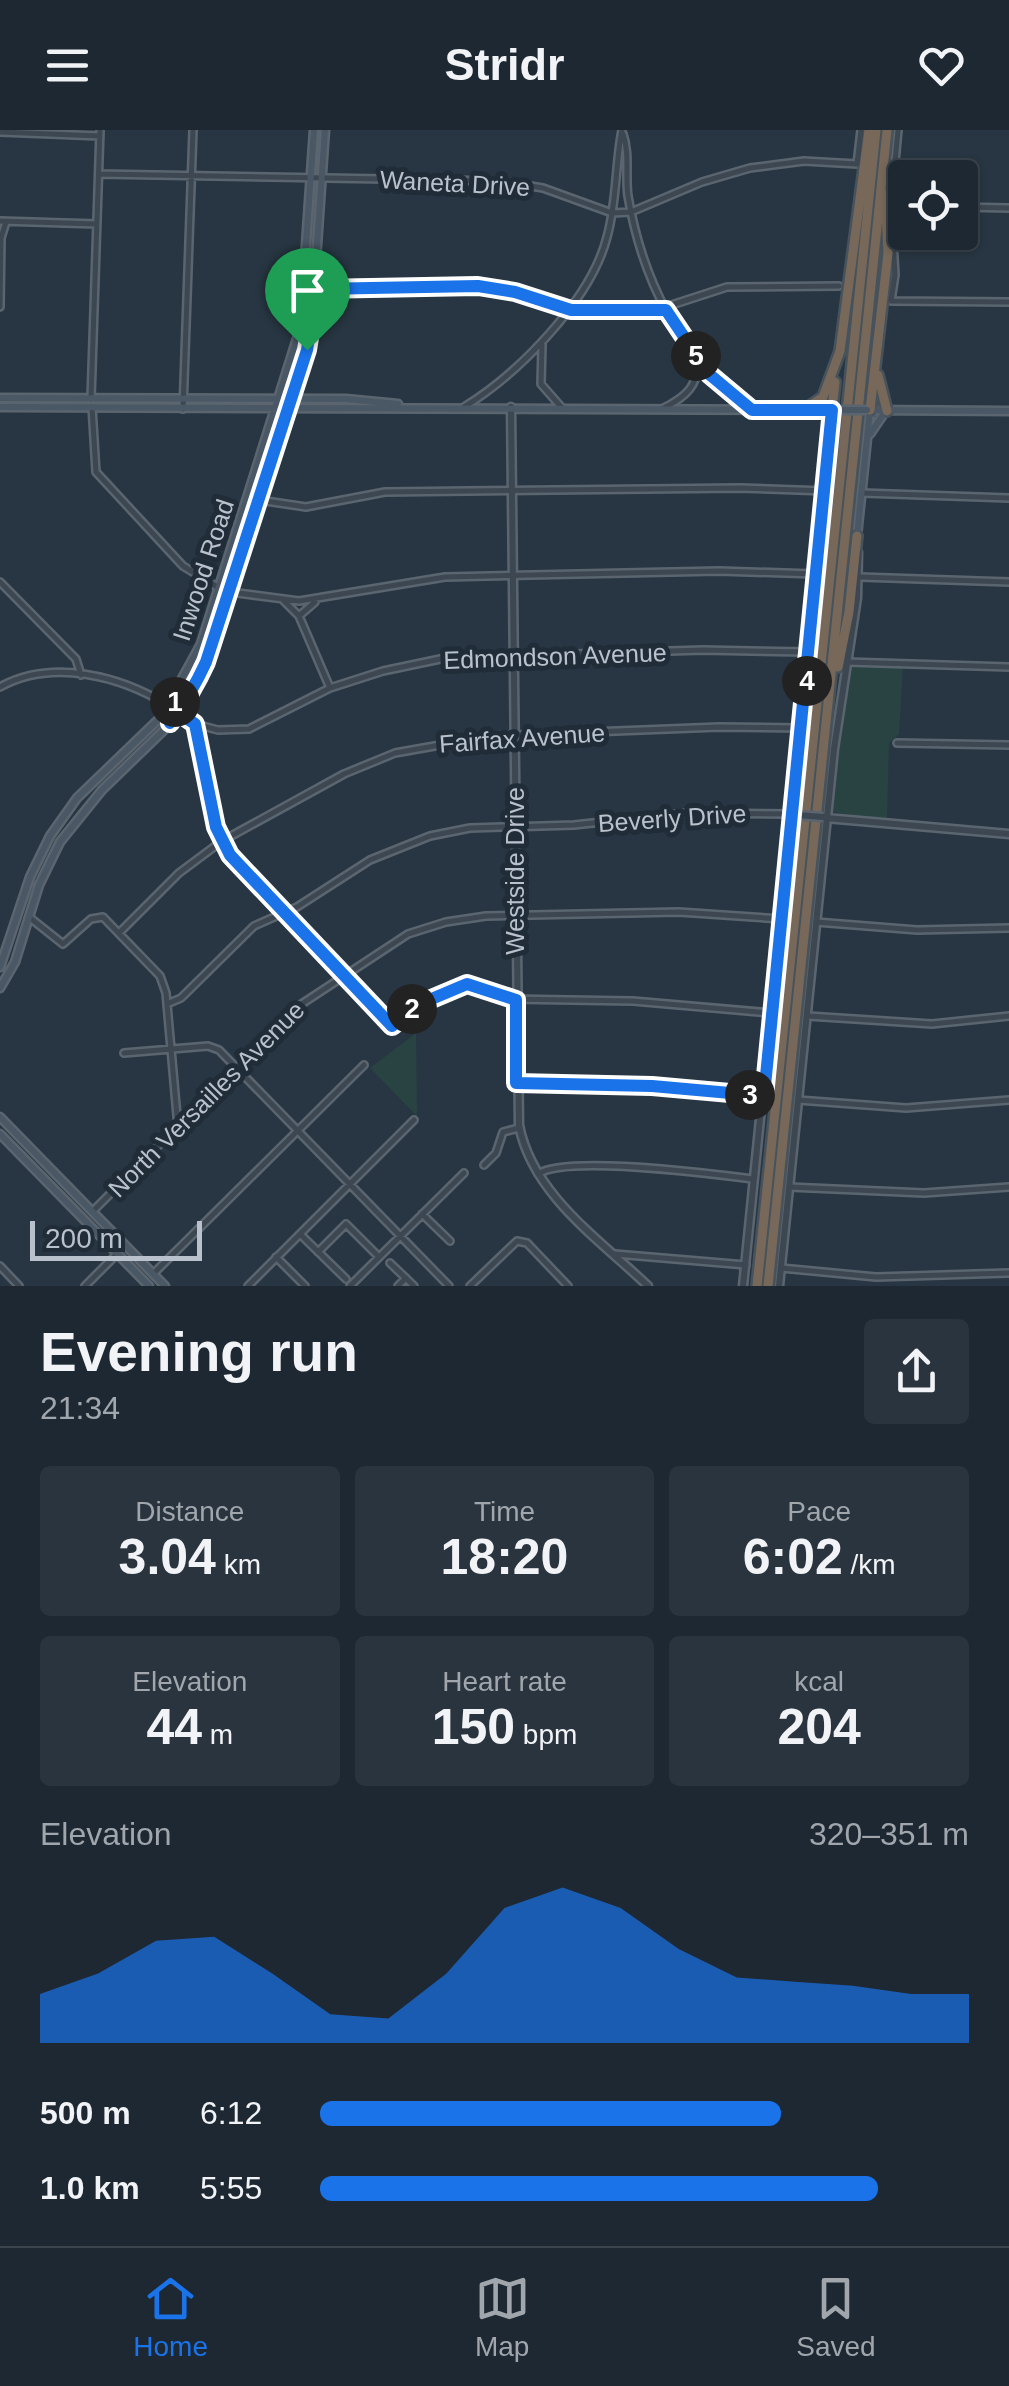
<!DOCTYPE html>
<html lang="en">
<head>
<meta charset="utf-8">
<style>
  :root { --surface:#1d2832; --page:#2a343e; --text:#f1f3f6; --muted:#a0a6ac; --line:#3b444d; --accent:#1a73e8 }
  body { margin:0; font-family:Helvetica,sans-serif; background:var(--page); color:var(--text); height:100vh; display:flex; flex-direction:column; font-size:38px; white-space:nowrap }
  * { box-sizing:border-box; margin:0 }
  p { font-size:32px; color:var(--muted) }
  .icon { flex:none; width:55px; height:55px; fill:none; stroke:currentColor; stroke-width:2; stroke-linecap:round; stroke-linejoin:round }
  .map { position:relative; height:1156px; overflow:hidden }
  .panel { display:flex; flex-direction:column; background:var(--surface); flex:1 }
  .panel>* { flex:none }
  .buttons { position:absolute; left:888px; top:30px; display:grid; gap:20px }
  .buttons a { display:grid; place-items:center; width:90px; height:90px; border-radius:10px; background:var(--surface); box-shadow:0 2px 8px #0004,0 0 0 2px var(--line); font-size:50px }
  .scale { position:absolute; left:30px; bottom:25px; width:172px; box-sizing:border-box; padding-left:10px; border:5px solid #b9c2cc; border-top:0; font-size:28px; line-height:35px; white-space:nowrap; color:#b9c2cc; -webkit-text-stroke:8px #202c37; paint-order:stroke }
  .pin { position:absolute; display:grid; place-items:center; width:85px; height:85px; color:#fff; margin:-102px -42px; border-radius:50% 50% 50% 0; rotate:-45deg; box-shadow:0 0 10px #0007 }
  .pin .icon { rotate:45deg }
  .km { position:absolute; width:50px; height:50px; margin:-25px; border-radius:50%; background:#222; color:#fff; font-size:28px; line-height:50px; text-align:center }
  .round { display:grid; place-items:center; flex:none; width:105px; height:105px; border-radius:10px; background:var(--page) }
  .summary { display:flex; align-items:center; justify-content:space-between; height:170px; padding:0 40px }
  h1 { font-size:55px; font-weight:800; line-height:75px }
  .figures { display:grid; grid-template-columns:repeat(3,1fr); gap:15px; height:170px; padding:10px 40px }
  .figures div { display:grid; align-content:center; border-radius:10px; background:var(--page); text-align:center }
  .figures b { font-size:50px; font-weight:800 }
  .figures small { font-size:28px; font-weight:400 }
  .figures p { font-size:28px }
  .chart { height:280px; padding:20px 40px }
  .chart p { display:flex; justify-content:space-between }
  .chart svg { width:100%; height:180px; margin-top:10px; fill:var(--accent); opacity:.7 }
  ul { padding:0 40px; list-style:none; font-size:32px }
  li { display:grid; grid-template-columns:160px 120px 1fr; align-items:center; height:75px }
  li i { height:25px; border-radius:12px; background:var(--accent) }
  header { display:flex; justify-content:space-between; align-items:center; height:130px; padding:0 40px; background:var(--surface); font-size:45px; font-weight:800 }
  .tabs { display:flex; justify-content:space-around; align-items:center; height:140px; border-top:2px solid var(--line); background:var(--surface); font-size:28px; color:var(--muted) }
  .tabs a { display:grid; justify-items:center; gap:5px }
  .tabs .selected { color:var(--accent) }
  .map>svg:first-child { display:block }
  .green { fill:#294343 }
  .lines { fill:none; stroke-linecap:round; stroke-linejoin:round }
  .minor-casing { stroke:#5a656f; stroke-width:10 }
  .tertiary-casing { stroke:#5a656f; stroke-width:11 }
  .secondary-casing { stroke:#5a656f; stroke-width:11 }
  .motorway-casing { stroke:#46525c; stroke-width:14 }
  .minor { stroke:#3c4752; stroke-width:5 }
  .tertiary { stroke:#3c4752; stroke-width:6 }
  .secondary { stroke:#4a5765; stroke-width:6 }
  .motorway { stroke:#776859; stroke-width:9 }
  .tertiary-bridge-casing { stroke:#5a656f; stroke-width:11; stroke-linecap:butt }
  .secondary-bridge-casing { stroke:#5a656f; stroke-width:11; stroke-linecap:butt }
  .tertiary-bridge { stroke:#3c4752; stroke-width:6 }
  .secondary-bridge { stroke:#4a5765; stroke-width:6 }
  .route-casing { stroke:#fff; stroke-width:20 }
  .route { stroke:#1a73e8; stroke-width:12 }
  .labels { text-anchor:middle; stroke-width:10; stroke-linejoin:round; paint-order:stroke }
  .street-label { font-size:25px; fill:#b9c2cc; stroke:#202c37 }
</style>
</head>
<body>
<header><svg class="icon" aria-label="menu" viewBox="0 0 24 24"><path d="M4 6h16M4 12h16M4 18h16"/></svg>Stridr<svg class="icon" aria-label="heart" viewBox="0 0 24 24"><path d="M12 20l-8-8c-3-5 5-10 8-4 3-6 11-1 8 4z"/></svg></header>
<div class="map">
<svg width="1009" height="1156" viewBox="0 0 1009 1156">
  <rect width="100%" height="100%" fill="#273642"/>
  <path class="green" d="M 849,537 L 903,538 L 899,604 L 889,613 L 887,690 L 832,682 Z
    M 416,903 L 417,986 L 370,938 Z"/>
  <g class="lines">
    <defs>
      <path id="minor" d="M 898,0 L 891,76 L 895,145 L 891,171 L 1009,172
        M 0,2 L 100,6
        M 623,4 C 630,24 625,46 628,66 C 642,149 680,227 749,278
        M 99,44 L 500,51 L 543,58 L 612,83 L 631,82 L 702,52 L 750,38 L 804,31 L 857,34 L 861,0
        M 891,76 L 905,76
        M 960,77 L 1009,78
        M 0,91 L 97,94
        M 306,156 L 376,160 L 478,156 L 515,162 L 571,179 L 656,180 L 727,157 L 839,156
        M 0,177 L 1,108 L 6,92
        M 542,215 L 541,254 L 562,278
        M 91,269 L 100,0
        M 92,277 L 96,342 L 183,436 L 219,458
        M 464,277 C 518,244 591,170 607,107 C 617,72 615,35 622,0
        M 183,279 L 193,0
        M 662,279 C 684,268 702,255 695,228
        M 862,363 L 1009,368
        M 259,370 L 306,377 L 385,362 L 740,358 L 826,361
        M 860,447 L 1009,452
        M 0,452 L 76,529 L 81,545
        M 230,462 L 299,471 L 445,447 L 719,441 L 815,444
        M 283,470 L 299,486 L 330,558
        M 299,486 L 315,472
        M 847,532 L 1009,537
        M 0,557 C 52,528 121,546 169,576
        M 178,582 L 195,594 L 198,602 L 216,697 L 230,725 L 392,897 L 421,873 L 467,854 L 506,869 L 633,871 L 771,883
        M 195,594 L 218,600 L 249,599 L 330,558 L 383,541 L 445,528 L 703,520 L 806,522
        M 897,613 L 1009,615
        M 29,787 L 63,814 L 91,789 L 103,787 L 160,846 L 166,863 L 178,997
        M 816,792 L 917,800 L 1009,798
        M 119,803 L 179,743 L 222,711 L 344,644 L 395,623 L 491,606 L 719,597 L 803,598
        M 167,874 L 181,868 L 254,796 L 297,777 L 370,730 L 430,706 L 470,698 L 574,695 L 686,683 L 793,684
        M 808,886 L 932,894 L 1009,886
        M 124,923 L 208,916 L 219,920 L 449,1156
        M 518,953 L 652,956 L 764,966
        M 798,970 L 906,978 L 1009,970
        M 484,1035 L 496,1023 L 503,1002 L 519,998
        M 538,1044 C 566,1025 714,1044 753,1049
        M 789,1057 L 924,1063 L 1009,1057
        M 93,1081 L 297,877 L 408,804 L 446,792 L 486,786 L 679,782 L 782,789
        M 422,1084 L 450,1111
        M 300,1104 L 346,1149
        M 318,1122 L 346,1094 L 379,1127
        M 615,1124 L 746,1135
        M 276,1127 L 305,1156
        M 390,1133 L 414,1156
        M 0,1136 L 19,1156
        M 781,1138 L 876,1147 L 1009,1143
        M 153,1144 L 364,935
        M 85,1156 L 117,1124
        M 248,1156 L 414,990
        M 350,1156 L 464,1043
        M 398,1156 L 406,1148
        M 470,1156 L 517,1111 L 527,1113 L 568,1156"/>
      <path id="tertiary" d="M 511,277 L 519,995 C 532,1064 600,1110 648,1156
        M 826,688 L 1009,704
        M 743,1156 L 819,408
        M 779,1156 L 834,619 L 857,468 L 858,422"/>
      <path id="secondary" d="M 0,268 L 346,269 L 398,274
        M 0,277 L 835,280
        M 868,280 L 1009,281
        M 870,304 L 885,282
        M 824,382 L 832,280
        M 857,406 L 870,280
        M 0,837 L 30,747 L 50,706 L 77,668 L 161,587 L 201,514 L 300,199 L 314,0
        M 0,858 L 15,832 L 39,755 L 60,712 L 102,660 L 165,599 L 206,532 L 311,203 L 325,0
        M 0,987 L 165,1156
        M 0,1004 L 149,1156"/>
      <path id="motorway" d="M 878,245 L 887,281
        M 804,280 L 823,267 L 840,221 L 869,0
        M 832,280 L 835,252
        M 870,280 L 888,123 L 885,64
        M 821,480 L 824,382
        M 838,537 L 849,482 L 857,406
        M 757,1156 L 876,0
        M 768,1156 L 887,0"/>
    </defs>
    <use href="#minor" class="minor-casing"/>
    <use href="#tertiary" class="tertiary-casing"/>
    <use href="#secondary" class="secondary-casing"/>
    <use href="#motorway" class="motorway-casing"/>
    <use href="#minor" class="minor"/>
    <use href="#tertiary" class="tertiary"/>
    <use href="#secondary" class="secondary"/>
    <use href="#motorway" class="motorway"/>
    <defs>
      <path id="tertiary-bridge" d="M 797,685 L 823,687"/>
      <path id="secondary-bridge" d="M 841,280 L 867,280"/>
    </defs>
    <use href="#tertiary-bridge" class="tertiary-bridge-casing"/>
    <use href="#secondary-bridge" class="secondary-bridge-casing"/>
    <use href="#tertiary-bridge" class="tertiary-bridge"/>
    <use href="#secondary-bridge" class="secondary-bridge"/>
  </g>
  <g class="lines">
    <defs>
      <path id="route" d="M 307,220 L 206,532 C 196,554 184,574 170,593 L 169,576 L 174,568 L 178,582 L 195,594 L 216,697 L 230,725 L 392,896 L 422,873 L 467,854 L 516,870 L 516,953 L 652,956 L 764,966 L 832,280 L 752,280 L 709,244 L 666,180 L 571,180 L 515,162 L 478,156 L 317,159 L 307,220"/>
    </defs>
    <use href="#route" class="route-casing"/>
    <use href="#route" class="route"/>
  </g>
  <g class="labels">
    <g class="street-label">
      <text transform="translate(455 53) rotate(3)" y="9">Waneta Drive</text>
      <text transform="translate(203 440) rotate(-72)" y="9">Inwood Road</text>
      <text transform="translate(555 526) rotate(-2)" y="9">Edmondson Avenue</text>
      <text transform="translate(522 608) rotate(-4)" y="9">Fairfax Avenue</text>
      <text transform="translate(672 688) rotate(-4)" y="9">Beverly Drive</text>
      <text transform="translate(515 741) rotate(-90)" y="9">Westside Drive</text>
      <text transform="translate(206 969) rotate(-45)" y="9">North Versailles Avenue</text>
    </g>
  </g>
</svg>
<div class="buttons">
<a><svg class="icon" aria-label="locate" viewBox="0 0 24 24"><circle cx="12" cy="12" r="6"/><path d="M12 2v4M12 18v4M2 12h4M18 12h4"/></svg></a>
</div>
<div class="scale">200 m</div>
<div class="pin" style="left:307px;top:220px;background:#1e9e55"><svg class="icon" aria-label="arrive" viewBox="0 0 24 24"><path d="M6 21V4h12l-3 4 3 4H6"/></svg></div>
<b class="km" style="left:175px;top:572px">1</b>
<b class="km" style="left:412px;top:879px">2</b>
<b class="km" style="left:750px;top:965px">3</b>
<b class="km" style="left:807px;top:551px">4</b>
<b class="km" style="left:696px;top:226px">5</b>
</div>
<section class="panel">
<div class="summary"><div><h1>Evening run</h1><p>21:34</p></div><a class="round"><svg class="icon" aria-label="share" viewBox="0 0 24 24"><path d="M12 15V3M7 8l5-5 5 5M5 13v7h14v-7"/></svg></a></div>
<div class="figures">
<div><p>Distance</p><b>3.04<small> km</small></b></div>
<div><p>Time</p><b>18:20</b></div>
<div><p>Pace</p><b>6:02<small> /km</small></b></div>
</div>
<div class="figures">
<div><p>Elevation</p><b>44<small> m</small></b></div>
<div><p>Heart rate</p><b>150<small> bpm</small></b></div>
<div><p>kcal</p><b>204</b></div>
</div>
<div class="chart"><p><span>Elevation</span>320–351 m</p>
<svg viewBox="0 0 160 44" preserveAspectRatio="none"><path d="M0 44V32L10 27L20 19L30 18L40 27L50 37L60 38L70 27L80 11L90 6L100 11L110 21L120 28L130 29L140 30L150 32L160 32V44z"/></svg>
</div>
<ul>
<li><b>500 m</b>6:12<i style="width:71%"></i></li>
<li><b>1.0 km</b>5:55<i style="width:86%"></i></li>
</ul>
</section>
<nav class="tabs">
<a class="selected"><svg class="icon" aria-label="home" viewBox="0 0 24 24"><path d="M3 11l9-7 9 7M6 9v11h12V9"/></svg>Home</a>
<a><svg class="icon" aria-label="map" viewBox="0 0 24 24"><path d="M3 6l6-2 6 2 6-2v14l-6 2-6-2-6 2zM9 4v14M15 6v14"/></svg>Map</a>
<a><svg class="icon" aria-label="saved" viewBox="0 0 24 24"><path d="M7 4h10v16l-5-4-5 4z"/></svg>Saved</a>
</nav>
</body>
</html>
